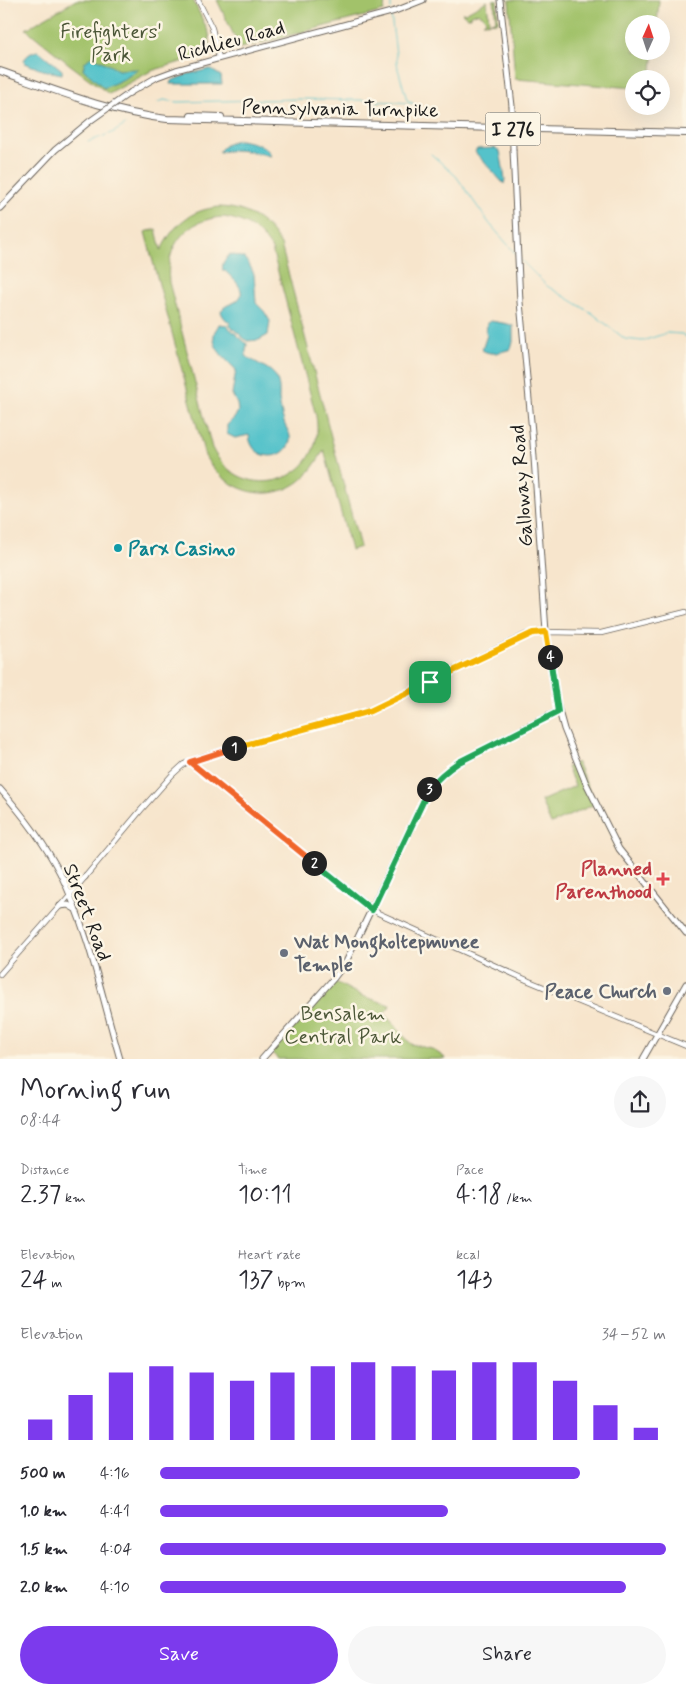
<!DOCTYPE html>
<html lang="en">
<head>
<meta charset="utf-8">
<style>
  :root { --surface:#fff; --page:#f7f7f7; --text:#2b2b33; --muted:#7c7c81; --accent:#7c3aed }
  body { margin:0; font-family:Mynerve,sans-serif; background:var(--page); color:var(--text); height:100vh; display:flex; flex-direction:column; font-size:19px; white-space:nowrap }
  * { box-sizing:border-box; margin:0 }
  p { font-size:16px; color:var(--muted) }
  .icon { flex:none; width:28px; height:28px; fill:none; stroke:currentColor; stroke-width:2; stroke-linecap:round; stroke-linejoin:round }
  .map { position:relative; height:1059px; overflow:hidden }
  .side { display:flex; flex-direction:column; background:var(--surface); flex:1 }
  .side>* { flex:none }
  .needle { width:32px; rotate:3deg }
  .buttons { position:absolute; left:625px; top:15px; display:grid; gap:10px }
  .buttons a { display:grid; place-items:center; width:45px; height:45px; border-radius:50%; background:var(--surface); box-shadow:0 5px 20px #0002; font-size:25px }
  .pin { position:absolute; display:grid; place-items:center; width:42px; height:42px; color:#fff; margin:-21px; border-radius:10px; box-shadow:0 2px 8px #0006 }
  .km { position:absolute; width:25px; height:25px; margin:-12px; border-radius:50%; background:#222; color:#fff; font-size:14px; line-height:25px; text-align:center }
  .round { display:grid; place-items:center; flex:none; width:52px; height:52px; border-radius:26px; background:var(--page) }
  .headline { display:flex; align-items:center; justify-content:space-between; height:85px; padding:0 20px }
  h1 { font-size:28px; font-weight:600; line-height:38px }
  .metrics { display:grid; grid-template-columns:repeat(3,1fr); gap:8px; height:85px; padding:5px 20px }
  .metrics div { display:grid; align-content:center }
  .metrics b { font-size:25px; font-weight:600 }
  .metrics small { font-size:14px; font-weight:400 }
  .metrics p { font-size:14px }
  .chart { height:140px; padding:10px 20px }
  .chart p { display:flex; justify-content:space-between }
  .chart svg { width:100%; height:90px; margin-top:5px; stroke:var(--accent); stroke-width:6 }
  .button { display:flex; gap:10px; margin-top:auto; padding:10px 20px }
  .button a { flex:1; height:58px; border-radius:30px; background:var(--accent); color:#fff; font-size:20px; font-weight:600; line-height:58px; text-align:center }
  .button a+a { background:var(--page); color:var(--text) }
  ul { padding:0 20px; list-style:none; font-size:16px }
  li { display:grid; grid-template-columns:80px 60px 1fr; align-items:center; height:38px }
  li i { height:12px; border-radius:6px; background:var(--accent) }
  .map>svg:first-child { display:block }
  .green { fill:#a2c26a; stroke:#5f6f43; fill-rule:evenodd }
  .water { fill:#54c2ca; stroke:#386f73 }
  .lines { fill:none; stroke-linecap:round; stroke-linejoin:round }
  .stream { stroke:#54c2ca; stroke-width:1 }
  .minor-casing { stroke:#69625a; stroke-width:6 }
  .major-casing { stroke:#69625a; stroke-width:7 }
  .highway-casing { stroke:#69625a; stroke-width:8 }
  .minor { stroke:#fff; stroke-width:4.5 }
  .major { stroke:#fff; stroke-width:5 }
  .highway { stroke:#fff; stroke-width:6 }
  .major-bridge-casing { stroke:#69625a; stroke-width:7; stroke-linecap:butt }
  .major-bridge { stroke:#fff; stroke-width:5 }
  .split-1-casing { stroke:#fff; stroke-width:10 }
  .split-2-casing { stroke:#fff; stroke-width:10 }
  .split-3-casing { stroke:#fff; stroke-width:10 }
  .split-4-casing { stroke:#fff; stroke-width:10 }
  .split-5-casing { stroke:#fff; stroke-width:10 }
  .split-1 { stroke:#f5b400; stroke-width:6 }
  .split-2 { stroke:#f0652b; stroke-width:6 }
  .split-3 { stroke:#22a559; stroke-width:6 }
  .split-4 { stroke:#22a559; stroke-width:6 }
  .split-5 { stroke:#f5b400; stroke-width:6 }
  .culture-dot { fill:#0f9aa8; stroke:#fcf5e5; stroke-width:2 }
  .health-dot { fill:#e0444e; stroke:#fcf5e5; stroke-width:2 }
  .worship-dot { fill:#6b7280; stroke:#fcf5e5; stroke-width:2 }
  .labels { text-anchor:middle; stroke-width:5; stroke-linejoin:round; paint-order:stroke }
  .shield { fill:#fcf5e5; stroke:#5f5d58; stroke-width:1 }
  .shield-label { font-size:19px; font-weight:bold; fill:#1c1c1c }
  .park-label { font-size:20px; fill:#4b5637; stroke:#fcf5e5 }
  .street-label { font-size:20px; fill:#1c1c1c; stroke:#fcf5e5 }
  .culture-label { font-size:20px; font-weight:bold; fill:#0d838f; stroke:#fcf5e5; text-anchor:start }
  .health-label { font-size:20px; font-weight:bold; fill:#be3a42; stroke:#fcf5e5; text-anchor:end }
  .worship-label { font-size:20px; font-weight:bold; fill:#5b616d; stroke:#fcf5e5; text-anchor:start }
</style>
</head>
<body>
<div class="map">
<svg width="686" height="1059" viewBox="0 0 686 1059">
  <rect width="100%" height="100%" fill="#fcf5e5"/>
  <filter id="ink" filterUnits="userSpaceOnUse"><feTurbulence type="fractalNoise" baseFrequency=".02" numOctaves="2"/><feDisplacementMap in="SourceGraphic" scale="10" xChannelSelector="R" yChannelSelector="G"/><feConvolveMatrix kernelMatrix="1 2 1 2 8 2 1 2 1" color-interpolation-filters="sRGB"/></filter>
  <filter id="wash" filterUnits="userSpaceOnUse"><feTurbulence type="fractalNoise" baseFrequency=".0096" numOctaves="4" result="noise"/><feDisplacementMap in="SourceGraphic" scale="20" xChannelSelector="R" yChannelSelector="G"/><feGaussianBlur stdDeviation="1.12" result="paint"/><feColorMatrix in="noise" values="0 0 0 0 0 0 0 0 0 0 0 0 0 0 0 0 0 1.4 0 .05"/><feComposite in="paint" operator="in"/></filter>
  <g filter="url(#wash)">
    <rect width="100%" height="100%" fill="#f7e5cc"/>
    <path class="green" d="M 76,0 L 193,0 L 209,33 L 211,53 L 151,71 L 109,94 L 69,64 L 26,29 Z
      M 217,0 L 385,0 L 384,11 L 240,48 Z
      M 492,0 L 497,0 L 498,22 L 483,23 L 486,21 C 484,13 477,12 470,15 L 471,17 L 468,18 L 462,13 L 464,12 L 465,13 L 487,1 L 489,22 L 496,21 L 494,1 Z
      M 509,0 L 659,0 L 657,24 L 634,24 L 634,51 L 654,51 L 651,79 L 634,79 L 634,88 L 515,79 Z
      M 219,207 C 248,208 267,221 281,245 L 360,547 L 351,550 L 324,450 C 317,461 311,472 300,481 C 267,506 224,490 205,456 L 145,232 L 156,229 L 161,250 C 174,224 190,210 219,207 ZM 223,217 C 245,220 260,230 272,249 L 316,416 C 328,482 242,508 212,448 L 169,282 C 165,246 186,219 223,217 Z
      M 577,762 L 595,804 L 551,824 L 541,801 L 575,786 L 567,767 Z
      M 335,982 L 362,996 L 390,1005 L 389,1008 L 384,1013 L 411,1044 L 432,1049 L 444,1057 L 445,1059 L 278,1059 L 271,1052 Z"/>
    <path class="water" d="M 39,51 L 62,70 L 62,74 L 42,70 L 25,63 L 24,61 C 26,55 33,51 39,51 Z
      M 92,56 L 118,70 L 139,69 L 126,78 L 104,88 L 83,69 L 85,62 Z
      M 210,69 L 221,76 L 222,84 L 170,84 L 171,81 L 188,74 Z
      M 240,140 C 251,142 268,145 271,156 L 249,151 L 235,150 L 219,152 C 223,145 233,140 240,140 Z
      M 495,148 L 500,151 L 505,179 L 504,184 L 475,152 L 477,149 Z
      M 230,254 L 244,258 L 249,264 L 254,274 L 256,303 L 264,311 L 270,321 L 268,335 L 259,340 L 247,341 L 230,326 L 230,323 C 226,320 222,316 221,311 C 225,305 229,305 235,302 C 251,292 232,278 225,271 L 223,271 C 221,261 226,260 230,254 Z
      M 491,321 L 508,324 L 513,326 L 513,342 L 511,349 C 500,352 492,356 482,350 L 487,335 L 486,333 L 487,323 Z
      M 219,324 L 226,325 L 247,344 C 247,347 245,352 246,355 C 247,360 271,367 276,377 C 280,385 279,392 279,400 C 280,405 282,417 284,422 C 286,429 291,433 290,440 C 288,461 251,463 249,435 L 235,438 L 227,434 L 227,425 L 235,417 L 238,411 L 237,404 L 232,394 L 236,370 C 227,360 209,347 215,331 C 216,329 218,327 219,324 Z"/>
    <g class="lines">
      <path class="stream" d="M 391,0 L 391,9
        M 391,15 L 398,69 L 407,100 L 417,106
        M 158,102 L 164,100 L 178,102 L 300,99 L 359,100 L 412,103
        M 88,142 L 114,132 L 125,125
        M 431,154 L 456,176 L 489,223 L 516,254
        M 520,259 L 547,286 L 592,313 L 625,339 L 642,341 L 667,333 L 682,334 L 686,337"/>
    </g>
  </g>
  <g filter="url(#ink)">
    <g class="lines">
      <defs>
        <path id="minor" d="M 198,0 L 212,28 L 219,58
          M 190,762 L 273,830 L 378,913 L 529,981 L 686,1046
          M 0,974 L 75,889 L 141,810 L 172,775 L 184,764 L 202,757 L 254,742 L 370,711 L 527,634 L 546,632 L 601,633 L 686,612"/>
        <path id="major" d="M 500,0 L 512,106
          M 131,92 L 157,77 L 176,70 L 395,11 L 423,0
          M 513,150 L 520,302 L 533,443 L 546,632 L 556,700 L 564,729 L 585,781 L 619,849 L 686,933
          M 0,208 L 55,150 L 90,121
          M 0,789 C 23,815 44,842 60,873 C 89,931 102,997 120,1059
          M 62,877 C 71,886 76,884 85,877
          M 60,906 L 68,905 L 75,909
          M 262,1059 L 334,978 L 346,962 L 428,791 L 437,779 L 459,762 L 558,711
          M 643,1059 L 686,984"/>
        <path id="highway" d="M 0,71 C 55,90 109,112 167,119 L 686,133
          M 191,116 L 221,117"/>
      </defs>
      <use href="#minor" class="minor-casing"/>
      <use href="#major" class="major-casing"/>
      <use href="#highway" class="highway-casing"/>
      <use href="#minor" class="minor"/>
      <use href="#major" class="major"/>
      <use href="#highway" class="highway"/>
      <defs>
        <path id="major-bridge" d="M 512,106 L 513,150
          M 90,121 L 131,92"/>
      </defs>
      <use href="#major-bridge" class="major-bridge-casing"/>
      <use href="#major-bridge" class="major-bridge"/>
    </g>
  </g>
  <g class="lines" filter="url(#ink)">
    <defs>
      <path id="split-1" d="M 234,748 L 370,711 L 430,682"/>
      <path id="split-2" d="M 234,748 L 190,762 L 314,863"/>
      <path id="split-3" d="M 314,863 L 372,910 L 429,789"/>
      <path id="split-4" d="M 429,789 C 438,777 447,770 459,762 L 558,712 L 550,657"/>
      <path id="split-5" d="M 430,682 L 533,633 L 546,632 L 550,657"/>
    </defs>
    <use href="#split-1" class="split-1-casing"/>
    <use href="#split-2" class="split-2-casing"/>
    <use href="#split-3" class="split-3-casing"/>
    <use href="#split-4" class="split-4-casing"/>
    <use href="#split-5" class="split-5-casing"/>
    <use href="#split-1" class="split-1"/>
    <use href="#split-2" class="split-2"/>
    <use href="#split-3" class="split-3"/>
    <use href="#split-4" class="split-4"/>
    <use href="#split-5" class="split-5"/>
  </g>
  <circle class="culture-dot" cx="118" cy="548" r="5"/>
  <path class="health-dot" d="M660.5 871.5h5v5h5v5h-5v5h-5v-5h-5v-5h5z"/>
  <g class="worship-dot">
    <circle cx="284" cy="953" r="5"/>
    <circle cx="667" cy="991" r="5"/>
  </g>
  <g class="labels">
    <rect class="shield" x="485.5" y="112.5" width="55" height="33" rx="4"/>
    <g class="shield-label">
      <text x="513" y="136">I 276</text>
    </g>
    <g class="park-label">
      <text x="111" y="38">Firefighters'<tspan x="111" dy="23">Park</tspan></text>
      <text x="343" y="1020">Bensalem<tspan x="343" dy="23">Central Park</tspan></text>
    </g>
    <g class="street-label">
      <text transform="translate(231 40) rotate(-15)" y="7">Richlieu Road</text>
      <text transform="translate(340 108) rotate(1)" y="7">Pennsylvania Turnpike</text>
      <text transform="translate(521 486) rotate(-94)" y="7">Galloway Road</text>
      <text transform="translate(88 912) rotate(69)" y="7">Street Road</text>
    </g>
    <g class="culture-label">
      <text x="128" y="555">Parx Casino</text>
    </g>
    <g class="health-label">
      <text x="652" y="875">Planned<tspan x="652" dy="23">Parenthood</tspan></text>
    </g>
    <g class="worship-label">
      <text x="294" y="948">Wat Mongkoltepmunee<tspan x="294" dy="23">Temple</tspan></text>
      <text x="657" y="998" text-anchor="end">Peace Church</text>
    </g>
  </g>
</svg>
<div class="buttons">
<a><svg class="needle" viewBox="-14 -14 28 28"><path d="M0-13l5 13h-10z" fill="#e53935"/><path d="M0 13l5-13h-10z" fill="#7c7c81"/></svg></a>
<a><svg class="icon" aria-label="locate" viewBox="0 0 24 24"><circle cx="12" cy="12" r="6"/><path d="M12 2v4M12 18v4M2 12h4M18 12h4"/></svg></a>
</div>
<div class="pin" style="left:430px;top:682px;background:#1e9e55"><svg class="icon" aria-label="arrive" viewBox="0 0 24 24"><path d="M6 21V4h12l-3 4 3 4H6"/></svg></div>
<b class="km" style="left:234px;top:748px">1</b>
<b class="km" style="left:314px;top:863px">2</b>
<b class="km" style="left:429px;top:789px">3</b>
<b class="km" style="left:550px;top:657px">4</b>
</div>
<section class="side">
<div class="headline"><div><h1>Morning run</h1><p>08:44</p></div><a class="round"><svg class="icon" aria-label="share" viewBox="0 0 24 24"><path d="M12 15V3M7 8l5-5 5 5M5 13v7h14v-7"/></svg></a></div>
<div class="metrics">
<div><p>Distance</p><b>2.37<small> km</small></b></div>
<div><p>Time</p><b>10:11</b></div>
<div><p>Pace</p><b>4:18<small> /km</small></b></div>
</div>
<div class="metrics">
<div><p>Elevation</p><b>24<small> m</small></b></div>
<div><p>Heart rate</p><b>137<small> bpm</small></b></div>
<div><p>kcal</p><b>143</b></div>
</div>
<div class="chart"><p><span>Elevation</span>34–52 m</p>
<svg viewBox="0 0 160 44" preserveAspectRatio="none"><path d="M5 44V34M15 44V22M25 44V11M35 44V8M45 44V11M55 44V15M65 44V11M75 44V8M85 44V6M95 44V8M105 44V10M115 44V6M125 44V6M135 44V15M145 44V27M155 44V38"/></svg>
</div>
<ul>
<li><b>500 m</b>4:16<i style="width:83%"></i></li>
<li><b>1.0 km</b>4:41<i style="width:57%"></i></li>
<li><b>1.5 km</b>4:04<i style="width:100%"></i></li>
<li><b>2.0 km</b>4:10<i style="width:92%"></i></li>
</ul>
<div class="button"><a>Save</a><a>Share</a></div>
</section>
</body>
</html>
